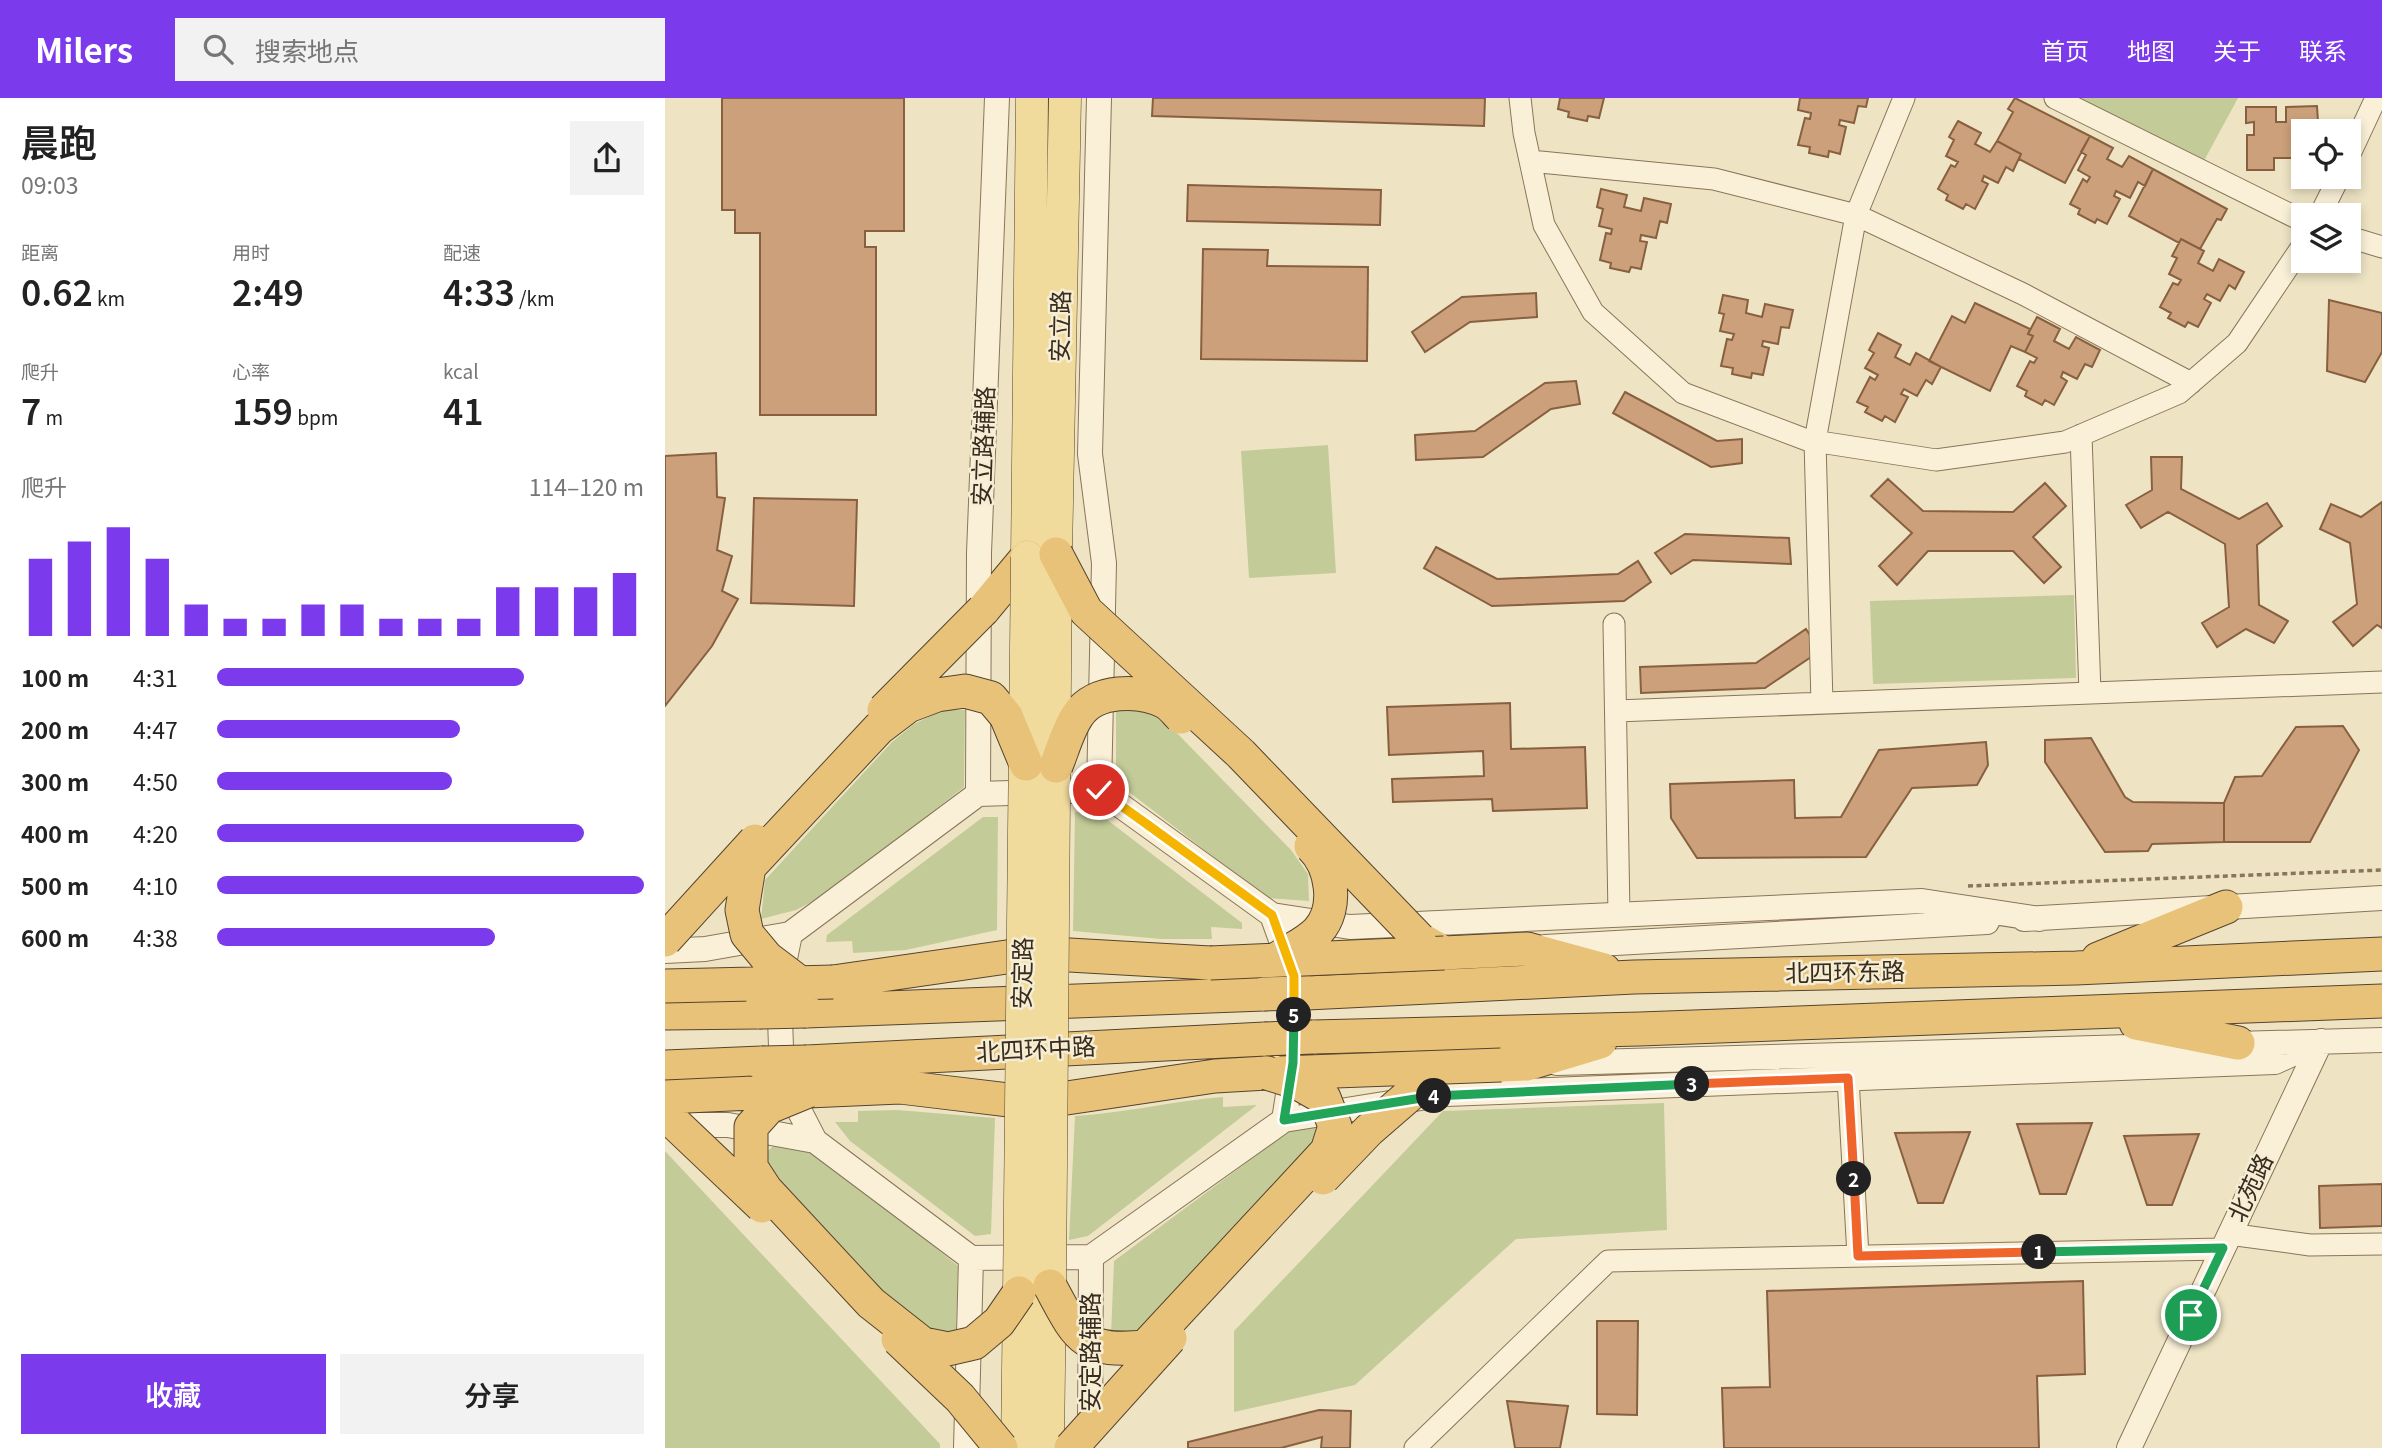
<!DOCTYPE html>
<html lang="zh">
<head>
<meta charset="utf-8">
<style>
  :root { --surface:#fff; --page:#f2f2f2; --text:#222; --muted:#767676; --accent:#7c3aed }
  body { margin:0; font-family:Georgia,"Noto Sans SC",serif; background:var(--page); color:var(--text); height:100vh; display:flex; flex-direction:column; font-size:26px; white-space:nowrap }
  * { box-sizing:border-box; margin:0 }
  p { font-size:23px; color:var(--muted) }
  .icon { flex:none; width:38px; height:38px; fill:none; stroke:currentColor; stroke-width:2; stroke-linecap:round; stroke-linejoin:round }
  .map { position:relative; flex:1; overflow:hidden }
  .drawer { display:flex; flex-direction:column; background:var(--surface); width:665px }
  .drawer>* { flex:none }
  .buttons { position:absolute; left:1626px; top:21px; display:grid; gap:14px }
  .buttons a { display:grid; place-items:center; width:70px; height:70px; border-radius:0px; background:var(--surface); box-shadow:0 4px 10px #0003; font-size:35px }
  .pin { position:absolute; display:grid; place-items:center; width:60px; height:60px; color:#fff; margin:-30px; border:4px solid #fff; border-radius:50%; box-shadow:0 2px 7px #0007 }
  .km { position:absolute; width:35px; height:35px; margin:-18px; border-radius:50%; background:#222; color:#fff; font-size:19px; line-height:35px; text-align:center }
  .round { display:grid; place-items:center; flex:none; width:74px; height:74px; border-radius:0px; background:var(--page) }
  .overview { display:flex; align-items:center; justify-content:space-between; height:119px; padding:0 21px }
  h1 { font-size:38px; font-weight:600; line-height:52px }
  .stats { display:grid; grid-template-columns:repeat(3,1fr); gap:10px; height:119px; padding:7px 21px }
  .stats div { display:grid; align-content:center }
  .stats b { font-size:35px; font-weight:600 }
  .stats small { font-size:19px; font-weight:400 }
  .stats p { font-size:19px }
  .chart { height:196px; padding:14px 21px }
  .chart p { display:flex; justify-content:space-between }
  .chart svg { width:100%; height:126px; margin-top:7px; stroke:var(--accent); stroke-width:6 }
  .button { display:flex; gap:14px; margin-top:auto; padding:14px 21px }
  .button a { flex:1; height:80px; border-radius:0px; background:var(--accent); color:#fff; font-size:28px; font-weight:600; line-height:80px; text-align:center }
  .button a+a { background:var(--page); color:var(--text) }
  ul { padding:0 21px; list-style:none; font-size:23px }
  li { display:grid; grid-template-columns:112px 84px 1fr; align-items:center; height:52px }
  li i { height:18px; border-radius:9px; background:var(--accent) }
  header { display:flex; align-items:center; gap:42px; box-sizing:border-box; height:98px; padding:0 35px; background:var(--accent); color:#fff }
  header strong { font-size:33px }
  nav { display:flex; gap:38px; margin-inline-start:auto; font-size:24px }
  .search { width:490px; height:63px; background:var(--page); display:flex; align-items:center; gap:18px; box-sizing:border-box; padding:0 24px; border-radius:0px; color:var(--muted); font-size:26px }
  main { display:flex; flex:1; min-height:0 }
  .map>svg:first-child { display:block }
  .green { fill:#c3cc98 }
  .building { fill:#cca07a; stroke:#886040; stroke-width:2 }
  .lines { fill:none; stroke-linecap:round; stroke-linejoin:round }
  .minor-casing { stroke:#89755a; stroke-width:23 }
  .tertiary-casing { stroke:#89755a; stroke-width:26 }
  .primary-casing { stroke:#56432f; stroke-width:33 }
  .trunk-casing { stroke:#56432f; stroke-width:35 }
  .path { stroke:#89755a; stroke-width:3.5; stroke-dasharray:5 3.5; stroke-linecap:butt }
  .minor { stroke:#f9f0d7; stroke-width:21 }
  .tertiary { stroke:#f9f0d7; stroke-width:24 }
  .primary { stroke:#f1db9c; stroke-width:32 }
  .trunk { stroke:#e7c278; stroke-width:33 }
  .primary-bridge-casing { stroke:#56432f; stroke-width:33; stroke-linecap:butt }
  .trunk-bridge-casing { stroke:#56432f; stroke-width:35; stroke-linecap:butt }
  .primary-bridge { stroke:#f1db9c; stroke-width:32 }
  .trunk-bridge { stroke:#e7c278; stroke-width:33 }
  .split-1-casing { stroke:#fff; stroke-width:14 }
  .split-2-casing { stroke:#fff; stroke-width:14 }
  .split-3-casing { stroke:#fff; stroke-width:14 }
  .split-4-casing { stroke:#fff; stroke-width:14 }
  .split-5-casing { stroke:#fff; stroke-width:14 }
  .split-6-casing { stroke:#fff; stroke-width:14 }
  .split-7-casing { stroke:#fff; stroke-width:14 }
  .split-1 { stroke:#22a559; stroke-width:9 }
  .split-2 { stroke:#f0652b; stroke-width:9 }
  .split-3 { stroke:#f0652b; stroke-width:9 }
  .split-4 { stroke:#22a559; stroke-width:9 }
  .split-5 { stroke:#22a559; stroke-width:9 }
  .split-6 { stroke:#f5b400; stroke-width:9 }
  .split-7 { stroke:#f5b400; stroke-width:9 }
  .labels { text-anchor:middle; stroke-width:5; stroke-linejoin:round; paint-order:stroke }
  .street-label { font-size:24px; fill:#392c1e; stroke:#f5edd4 }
</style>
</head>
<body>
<header>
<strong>Milers</strong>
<div class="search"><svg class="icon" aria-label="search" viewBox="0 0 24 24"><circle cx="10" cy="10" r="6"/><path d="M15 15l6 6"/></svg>搜索地点</div>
<nav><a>首页</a><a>地图</a><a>关于</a><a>联系</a></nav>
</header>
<main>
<section class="drawer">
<div class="overview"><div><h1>晨跑</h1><p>09:03</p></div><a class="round"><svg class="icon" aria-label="share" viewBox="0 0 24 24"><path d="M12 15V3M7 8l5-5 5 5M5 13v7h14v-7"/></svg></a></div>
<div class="stats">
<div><p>距离</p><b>0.62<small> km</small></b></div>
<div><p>用时</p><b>2:49</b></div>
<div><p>配速</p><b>4:33<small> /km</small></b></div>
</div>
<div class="stats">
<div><p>爬升</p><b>7<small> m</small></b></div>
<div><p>心率</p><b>159<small> bpm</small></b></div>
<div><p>kcal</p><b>41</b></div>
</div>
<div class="chart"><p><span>爬升</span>114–120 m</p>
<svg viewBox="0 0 160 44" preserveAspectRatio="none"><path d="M5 44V17M15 44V11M25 44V6M35 44V17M45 44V33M55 44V38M65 44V38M75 44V33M85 44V33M95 44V38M105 44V38M115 44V38M125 44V27M135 44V27M145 44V27M155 44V22"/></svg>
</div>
<ul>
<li><b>100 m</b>4:31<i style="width:72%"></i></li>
<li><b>200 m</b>4:47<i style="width:57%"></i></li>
<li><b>300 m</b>4:50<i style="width:55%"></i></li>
<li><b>400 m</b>4:20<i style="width:86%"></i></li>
<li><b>500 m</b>4:10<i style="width:100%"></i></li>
<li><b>600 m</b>4:38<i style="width:65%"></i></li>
</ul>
<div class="button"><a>收藏</a><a>分享</a></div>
</section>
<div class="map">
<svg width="1717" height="1350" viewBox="0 0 1717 1350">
  <rect width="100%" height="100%" fill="#eee4c4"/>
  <path class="green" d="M 1390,0 L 1573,0 L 1534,72 Z
    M 663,347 L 671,475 L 584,480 L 576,353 Z
    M 1409,497 L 1411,580 L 1208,586 L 1205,503 Z
    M 470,609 L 491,618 L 507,630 L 626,752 L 643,776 L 644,803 L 602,800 L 451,684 L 451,612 Z
    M 278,612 L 300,612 L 299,689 L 162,796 L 131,812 L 96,821 L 100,782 L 227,644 L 249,626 Z
    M 428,711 L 577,825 L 577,831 L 546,829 L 547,841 L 496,841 L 408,833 L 410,714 Z
    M 318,719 L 333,719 L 332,832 L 241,852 L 188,855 L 187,843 L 161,844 L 162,837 Z
    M 558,999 L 558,1009 L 592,1007 L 423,1138 L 404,1142 L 410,1018 C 460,1015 507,1003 558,999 Z
    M 999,1005 L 1002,1132 L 851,1141 L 690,1287 L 569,1314 L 569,1233 L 778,1013 Z
    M 232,1012 L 330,1020 L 326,1136 L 310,1138 L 185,1043 L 170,1024 L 193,1024 L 193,1013 Z
    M 657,1020 L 662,1042 L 470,1236 L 446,1237 L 449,1163 L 639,1022 Z
    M 113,1043 L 155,1055 L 293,1168 L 291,1236 L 247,1228 L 106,1079 L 100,1056 Z
    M 0,1053 L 275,1346 L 275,1350 L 0,1350 Z"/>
  <path class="building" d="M 57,0 L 239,0 L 239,133 L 200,133 L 200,149 L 211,149 L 211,317 L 95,317 L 95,135 L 70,135 L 70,112 L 57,112 Z
    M 488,0 L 820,0 L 819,28 L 487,18 Z
    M 895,0 L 939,0 L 934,20 L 923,18 L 922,23 L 903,19 L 904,14 L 893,11 Z
    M 1135,0 L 1203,0 L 1201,9 L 1193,8 L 1189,25 L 1175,22 L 1174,27 L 1181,29 L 1175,56 L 1164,53 L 1163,59 L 1144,55 L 1145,49 L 1133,47 L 1140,20 L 1145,21 L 1146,15 L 1133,12 Z
    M 1350,0 L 1425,38 L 1400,85 L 1354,61 L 1356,56 L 1332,43 L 1348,14 L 1343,11 Z
    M 1652,8 L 1653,24 L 1643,24 L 1644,33 L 1638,33 L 1638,71 L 1628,71 L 1628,60 L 1609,60 L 1609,72 L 1582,72 L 1582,37 L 1589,37 L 1589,24 L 1581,25 L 1581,9 L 1611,9 L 1611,24 L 1621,24 L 1621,9 Z
    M 1293,23 L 1316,35 L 1310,46 L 1325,54 L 1332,43 L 1356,56 L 1348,73 L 1341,69 L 1333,85 L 1319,78 L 1317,83 L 1323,86 L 1310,111 L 1301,106 L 1298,111 L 1281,102 L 1283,97 L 1273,91 L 1286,67 L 1290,69 L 1293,64 L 1281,58 L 1289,42 L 1284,39 Z
    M 1425,38 L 1448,50 L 1442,61 L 1457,69 L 1464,58 L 1488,71 L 1480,88 L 1473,84 L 1465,100 L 1451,93 L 1449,98 L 1455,101 L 1442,126 L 1432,121 L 1430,125 L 1413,116 L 1415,111 L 1405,106 L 1418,81 L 1422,84 L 1425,79 L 1413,72 L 1421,57 L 1416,54 Z
    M 1488,71 L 1562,111 L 1556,122 L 1552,121 L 1535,151 L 1516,141 L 1514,145 L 1464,118 Z
    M 523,87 L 716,92 L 715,127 L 522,123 Z
    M 936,91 L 962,97 L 959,109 L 976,113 L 979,100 L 1006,106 L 1002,125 L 995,123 L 991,140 L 976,137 L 975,143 L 982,144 L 976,171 L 966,169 L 964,174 L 945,170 L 946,165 L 935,162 L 941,135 L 946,136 L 947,131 L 934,128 L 938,111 L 932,109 Z
    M 1516,141 L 1539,153 L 1533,165 L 1548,173 L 1554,161 L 1579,174 L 1570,191 L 1564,187 L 1555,203 L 1542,196 L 1539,201 L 1546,205 L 1533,229 L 1523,224 L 1520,229 L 1503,220 L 1506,215 L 1495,209 L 1508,185 L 1513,187 L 1516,182 L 1504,176 L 1512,160 L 1507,158 Z
    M 538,151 L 603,152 L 602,168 L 703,169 L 702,263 L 536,261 Z
    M 871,195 L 872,219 L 805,224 L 760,254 L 747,234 L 797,199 Z
    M 1058,197 L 1083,202 L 1081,215 L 1097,219 L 1100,206 L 1128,212 L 1124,230 L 1116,229 L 1113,246 L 1098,243 L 1097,248 L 1104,250 L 1098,277 L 1087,275 L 1086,280 L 1067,276 L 1068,270 L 1056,268 L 1062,241 L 1067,242 L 1069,236 L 1055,233 L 1059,216 L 1054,215 Z
    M 1664,202 L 1717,215 L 1717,254 L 1700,284 L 1662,273 Z
    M 1310,205 L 1365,231 L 1363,236 L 1368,238 L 1360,254 L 1346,248 L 1325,293 L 1264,263 L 1287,218 L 1300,225 Z
    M 1372,219 L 1395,231 L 1389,243 L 1404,251 L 1411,239 L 1435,252 L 1427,269 L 1420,266 L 1412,281 L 1398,274 L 1396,279 L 1402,283 L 1389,307 L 1380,302 L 1377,307 L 1360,298 L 1362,293 L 1352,288 L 1365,263 L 1369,265 L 1372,260 L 1360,254 L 1368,238 L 1363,236 Z
    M 1213,235 L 1236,247 L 1230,259 L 1245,267 L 1251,255 L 1276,269 L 1267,286 L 1261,282 L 1252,298 L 1239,291 L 1236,296 L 1243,299 L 1230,324 L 1220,318 L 1217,323 L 1200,314 L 1203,309 L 1192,304 L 1205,279 L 1210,282 L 1213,277 L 1200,270 L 1209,255 L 1204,252 Z
    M 911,283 L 915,306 L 886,311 L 818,359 L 751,362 L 750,337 L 810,333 L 880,285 Z
    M 960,294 L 1052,343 L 1077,341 L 1077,365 L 1046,369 L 948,315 Z
    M 51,355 L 52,399 L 60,400 L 52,452 L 67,458 L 57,493 L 73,501 L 47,548 L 0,608 L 0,358 Z
    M 1486,359 L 1517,359 L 1516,391 L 1574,421 L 1602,405 L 1617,428 L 1592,447 L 1594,507 L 1623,523 L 1609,545 L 1581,531 L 1552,549 L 1537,525 L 1564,509 L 1560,446 L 1503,414 L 1476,430 L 1461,407 L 1487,392 Z
    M 1223,381 L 1258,413 L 1348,414 L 1380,385 L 1401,408 L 1368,439 L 1396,469 L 1379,485 L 1348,453 L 1263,453 L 1232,487 L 1214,468 L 1247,435 L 1206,398 Z
    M 89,400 L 192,402 L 189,508 L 86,505 Z
    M 1717,404 L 1717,530 L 1712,527 L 1688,548 L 1668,524 L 1692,506 L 1685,445 L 1655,431 L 1666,406 L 1696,419 Z
    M 1020,436 L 1124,440 L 1126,466 L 1028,462 L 1006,476 L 990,455 Z
    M 771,449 L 832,481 L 953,476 L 973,463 L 986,484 L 959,503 L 827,508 L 759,470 Z
    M 1141,531 L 1155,553 L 1100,590 L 976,595 L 975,569 L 1091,565 Z
    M 845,605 L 846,651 L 920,649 L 922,710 L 828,713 L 827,701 L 728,704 L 727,681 L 819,678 L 818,653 L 724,657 L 722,609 Z
    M 1678,628 L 1694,652 L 1645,744 L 1559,744 L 1559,705 L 1570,679 L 1597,678 L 1631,629 Z
    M 1426,640 L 1460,699 L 1468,704 L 1559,705 L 1559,744 L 1487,746 L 1483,753 L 1440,754 L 1380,664 L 1380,642 Z
    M 1321,644 L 1323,667 L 1312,687 L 1247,690 L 1201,759 L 1032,760 L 1006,720 L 1005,686 L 1129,682 L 1130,720 L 1176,719 L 1214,652 Z
    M 1427,1025 L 1401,1096 L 1375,1096 L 1352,1026 Z
    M 1305,1034 L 1278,1105 L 1253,1105 L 1230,1035 Z
    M 1534,1036 L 1507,1107 L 1482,1107 L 1459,1038 Z
    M 1717,1086 L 1717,1128 L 1655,1130 L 1654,1088 Z
    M 1418,1183 L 1420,1276 L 1372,1278 L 1374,1350 L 1059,1350 L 1057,1290 L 1105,1289 L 1102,1193 Z
    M 932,1223 L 973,1223 L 972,1317 L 932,1316 Z
    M 842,1303 L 903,1308 L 895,1350 L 850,1350 Z
    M 654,1312 L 686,1313 L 685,1350 L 656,1350 L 657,1339 L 616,1350 L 523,1350 L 523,1344 Z"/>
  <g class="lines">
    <defs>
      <path id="minor" d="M 855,0 L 859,35 L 879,127 L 928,214 L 1018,295 L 1142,342 L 1271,362 L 1400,344 L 1514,295 L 1572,245 L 1638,147
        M 1390,0 L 1638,123
        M 1684,58 L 1711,0
        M 865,63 L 1049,81 L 1191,117 L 1358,196 L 1526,285
        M 1655,117 L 1674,79
        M 1684,139 L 1717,149
        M 1416,337 L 1425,595
        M 949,526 L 954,817
        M 1157,605 L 1150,343 L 1191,117 L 1239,0
        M 951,613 L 1717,584
        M 1183,980 L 1193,1158
        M 1564,1136 L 1645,1147 L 1717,1146
        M 750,1350 L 943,1163 L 1557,1151"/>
      <path id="tertiary" d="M 434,0 L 425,356 L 439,465 L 434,692
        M 313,696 L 314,455 L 332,0
        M 607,817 L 629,878 L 628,965 L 619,1022
        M 1359,821 L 1717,800
        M 125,836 L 114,890 L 117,979 L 150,1043 L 306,1160 L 426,1159 L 619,1022 L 781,996 L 1610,964 L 1656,943
        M 880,849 L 1322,824
        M 0,853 L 40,851 L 125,836 L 313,696 L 434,692 L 607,817 L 685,829 L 1257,803 L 1374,821
        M 892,965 L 1717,942
        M 5,1027 L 63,1027 L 150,1043
        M 425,1335 L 426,1159
        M 301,1350 L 306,1160
        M 1464,1350 L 1656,943"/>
      <path id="primary" d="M 391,456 L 400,0
        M 362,459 L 367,0
        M 352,1350 L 354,1195
        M 383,1350 L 385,1188"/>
      <path id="trunk" d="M 318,512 L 362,459
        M 755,841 L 779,855 L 862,851 L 939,872
        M 1433,861 L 1561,809
        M 168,884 L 369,855 L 545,865
        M 642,895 L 969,879 L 1411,870 L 1717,856
        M 141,913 L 599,896
        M 0,915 L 94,914
        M 1471,925 L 1573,945
        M 648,939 L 975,931 L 1717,903
        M 142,964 L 600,941
        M 836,967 L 862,966 L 935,944
        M 0,969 L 97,965
        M 143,993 L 235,989 L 368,1005 L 550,978 L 602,975"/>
    </defs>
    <use href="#minor" class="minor-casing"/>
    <use href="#tertiary" class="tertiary-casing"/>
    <use href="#primary" class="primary-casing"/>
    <use href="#trunk" class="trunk-casing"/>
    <path class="path" d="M 1303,788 L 1717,772"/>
    <use href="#minor" class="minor"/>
    <use href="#tertiary" class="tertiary"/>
    <use href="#primary" class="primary"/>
    <use href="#trunk" class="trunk"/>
    <defs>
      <path id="primary-bridge" d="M 385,1188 L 391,456
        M 354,1195 L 362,459"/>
      <path id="trunk-bridge" d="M 391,456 L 421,513 L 576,656 L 754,841
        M 219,612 L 318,512
        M 391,668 C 398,651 403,631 413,617 C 430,591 475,591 500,604 C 506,607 511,614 516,619
        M 0,842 L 90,743
        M 612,861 C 625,852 643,844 653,833 C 674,810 667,768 646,748
        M 545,865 L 779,855
        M 135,885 L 102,860 L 82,836 L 77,812 L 84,769 L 214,630 L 243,608 L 272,597 L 300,593 L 326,600 L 341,618 L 361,666
        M 0,888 L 168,884
        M 599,896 L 642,895
        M 94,914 L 141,913
        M 600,941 L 648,939
        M 97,965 L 142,964
        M 615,975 L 836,967
        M 143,993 L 104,1009 L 86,1029 L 86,1069 L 101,1092 L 206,1205 L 258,1246 L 283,1251 L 309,1245 L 334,1224 L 354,1195
        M 0,999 L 130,993
        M 0,1016 L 97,1108
        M 658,1080 L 704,1032 L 749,993
        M 385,1188 C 413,1240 417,1255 480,1249 L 662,1053 L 670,1028 L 659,1000 L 633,985 L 602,975
        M 233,1241 L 295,1300 L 336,1350
        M 406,1350 L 505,1240"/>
    </defs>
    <use href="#primary-bridge" class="primary-bridge-casing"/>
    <use href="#trunk-bridge" class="trunk-bridge-casing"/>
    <use href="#primary-bridge" class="primary-bridge"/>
    <use href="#trunk-bridge" class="trunk-bridge"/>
  </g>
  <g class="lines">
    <defs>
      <path id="split-1" d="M 1374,1154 L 1558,1150 L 1526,1217"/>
      <path id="split-2" d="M 1189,1081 L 1193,1158 L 1374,1154"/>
      <path id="split-3" d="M 1027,986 L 1183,980 L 1189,1081"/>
      <path id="split-4" d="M 769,998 L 1027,986"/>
      <path id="split-5" d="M 629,917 L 628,965 L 619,1022 L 769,998"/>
      <path id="split-6" d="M 483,727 L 607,817 L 629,878 L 629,917"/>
      <path id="split-7" d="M 434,692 L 483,727"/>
    </defs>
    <use href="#split-1" class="split-1-casing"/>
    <use href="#split-2" class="split-2-casing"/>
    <use href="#split-3" class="split-3-casing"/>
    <use href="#split-4" class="split-4-casing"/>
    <use href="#split-5" class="split-5-casing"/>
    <use href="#split-6" class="split-6-casing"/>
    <use href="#split-7" class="split-7-casing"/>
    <use href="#split-1" class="split-1"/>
    <use href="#split-2" class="split-2"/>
    <use href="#split-3" class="split-3"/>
    <use href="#split-4" class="split-4"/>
    <use href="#split-5" class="split-5"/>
    <use href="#split-6" class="split-6"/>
    <use href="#split-7" class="split-7"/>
  </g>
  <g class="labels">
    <g class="street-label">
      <text transform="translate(396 228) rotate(-89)" y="8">安立路</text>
      <text transform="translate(319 348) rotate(-88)" y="8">安立路辅路</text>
      <text transform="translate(358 875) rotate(-89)" y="8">安定路</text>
      <text transform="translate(1180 875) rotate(-1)" y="8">北四环东路</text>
      <text transform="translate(371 952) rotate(-3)" y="8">北四环中路</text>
      <text transform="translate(1586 1090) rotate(-65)" y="8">北苑路</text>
      <text transform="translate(426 1254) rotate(-90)" y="8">安定路辅路</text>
    </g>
  </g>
</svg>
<div class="buttons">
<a><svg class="icon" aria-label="locate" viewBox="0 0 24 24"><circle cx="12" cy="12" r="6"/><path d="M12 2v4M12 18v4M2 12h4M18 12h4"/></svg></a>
<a><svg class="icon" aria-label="layers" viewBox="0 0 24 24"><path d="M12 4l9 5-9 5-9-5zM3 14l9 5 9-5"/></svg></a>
</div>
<div class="pin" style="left:1526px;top:1217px;background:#1e9e55"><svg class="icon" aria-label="arrive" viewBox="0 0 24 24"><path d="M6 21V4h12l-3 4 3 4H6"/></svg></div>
<div class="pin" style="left:434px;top:692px;background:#d93025"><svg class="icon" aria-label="check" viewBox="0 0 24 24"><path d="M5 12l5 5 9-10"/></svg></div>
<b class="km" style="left:1374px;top:1154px">1</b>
<b class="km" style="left:1189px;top:1081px">2</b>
<b class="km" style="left:1027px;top:986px">3</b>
<b class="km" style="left:769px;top:998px">4</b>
<b class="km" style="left:629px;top:917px">5</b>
</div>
</main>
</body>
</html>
